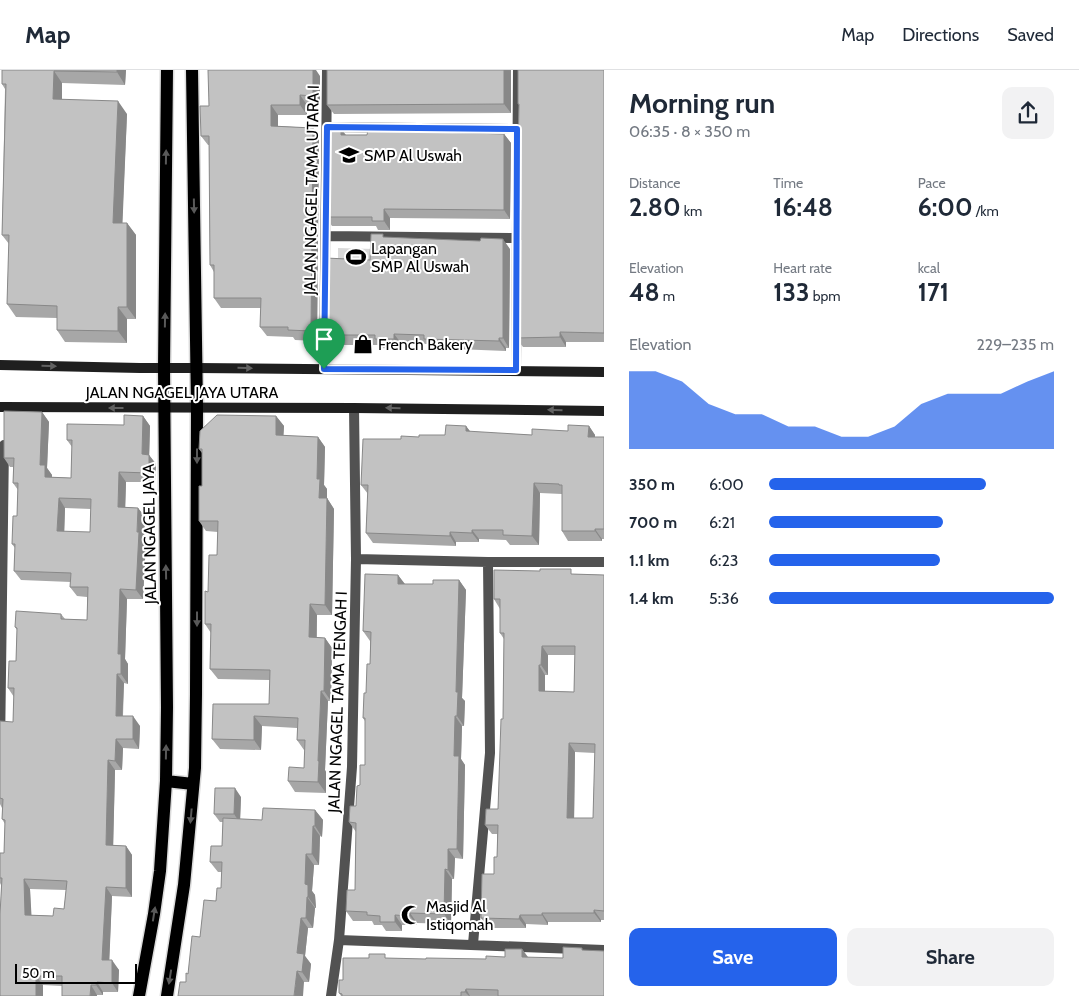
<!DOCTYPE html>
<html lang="en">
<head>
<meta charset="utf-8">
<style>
  :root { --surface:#fff; --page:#f2f2f3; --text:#1f2937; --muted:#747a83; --line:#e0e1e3; --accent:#2563eb }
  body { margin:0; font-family:Cabin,sans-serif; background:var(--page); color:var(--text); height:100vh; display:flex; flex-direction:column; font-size:19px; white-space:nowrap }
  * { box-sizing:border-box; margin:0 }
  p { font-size:16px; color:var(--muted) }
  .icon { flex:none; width:28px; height:28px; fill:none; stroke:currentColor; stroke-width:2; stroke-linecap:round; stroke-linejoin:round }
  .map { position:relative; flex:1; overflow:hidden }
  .panel { display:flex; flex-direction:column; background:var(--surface); width:475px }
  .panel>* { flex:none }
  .scale { position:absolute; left:15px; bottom:12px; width:122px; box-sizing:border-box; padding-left:5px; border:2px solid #000; border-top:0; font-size:14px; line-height:18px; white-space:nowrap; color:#000; -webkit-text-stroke:4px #fff; paint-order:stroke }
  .pin { position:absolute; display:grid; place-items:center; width:42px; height:42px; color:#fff; margin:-51px -21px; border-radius:50% 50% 50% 0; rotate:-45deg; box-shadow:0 0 5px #0007 }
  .pin .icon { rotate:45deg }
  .round { display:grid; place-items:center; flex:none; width:52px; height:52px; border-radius:10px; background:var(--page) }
  .overview { display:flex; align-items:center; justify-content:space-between; height:85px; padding:0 25px }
  h1 { font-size:28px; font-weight:700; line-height:38px }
  .figures { display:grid; grid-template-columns:repeat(3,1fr); gap:8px; height:85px; padding:5px 25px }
  .figures div { display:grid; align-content:center }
  .figures b { font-size:25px; font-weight:700 }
  .figures small { font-size:14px; font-weight:400 }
  .figures p { font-size:14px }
  .chart { height:140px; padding:10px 25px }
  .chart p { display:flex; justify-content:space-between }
  .chart svg { width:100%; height:90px; margin-top:5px; fill:var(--accent); opacity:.7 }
  .cta { display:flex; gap:10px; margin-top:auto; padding:10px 25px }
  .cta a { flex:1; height:58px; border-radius:10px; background:var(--accent); color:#fff; font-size:20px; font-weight:700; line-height:58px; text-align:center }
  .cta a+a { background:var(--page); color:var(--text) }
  ul { padding:0 25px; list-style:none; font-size:16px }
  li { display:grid; grid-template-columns:80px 60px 1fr; align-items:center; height:38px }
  li i { height:12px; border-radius:6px; background:var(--accent) }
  header { display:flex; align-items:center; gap:30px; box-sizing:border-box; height:70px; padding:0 25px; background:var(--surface); border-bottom:1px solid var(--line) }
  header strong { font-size:24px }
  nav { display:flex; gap:28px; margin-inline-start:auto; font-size:18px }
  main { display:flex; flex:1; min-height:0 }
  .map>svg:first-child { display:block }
  .garden { fill:#d9d9d9 }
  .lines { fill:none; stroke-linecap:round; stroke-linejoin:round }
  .primary-casing { stroke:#dbdbdb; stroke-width:15 }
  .street { stroke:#525252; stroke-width:10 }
  .secondary { stroke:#1f1f1f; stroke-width:10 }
  .primary { stroke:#000; stroke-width:12 }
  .wall { fill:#a7a7a7; fill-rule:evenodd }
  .shaded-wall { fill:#888 }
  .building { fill:#c2c2c2; stroke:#888; fill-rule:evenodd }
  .oneway { fill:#595959 }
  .oneway2 { fill:#626262 }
  .route-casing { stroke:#fff; stroke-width:10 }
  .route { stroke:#2563eb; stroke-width:6 }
  .labels { text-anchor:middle; stroke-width:4; stroke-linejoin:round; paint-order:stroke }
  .poi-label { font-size:16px; fill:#000; stroke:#fff; text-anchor:start }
  .street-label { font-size:16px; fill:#000; stroke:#fff }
</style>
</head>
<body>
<header>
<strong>Map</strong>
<nav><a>Map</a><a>Directions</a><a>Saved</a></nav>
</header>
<main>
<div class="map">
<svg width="604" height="926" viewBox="0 0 604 926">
  <rect width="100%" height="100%" fill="#fff"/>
  <path class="garden" d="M 338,178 L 374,179 L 374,195 L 338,195 Z"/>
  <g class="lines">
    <defs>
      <path id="primary" d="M 166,711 L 193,714
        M 139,926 L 154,844 L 160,801 L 166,711 L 167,637 L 164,298 L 167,0
        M 167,926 L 184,815 L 195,698 L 196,624 L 197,337 L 192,0"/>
    </defs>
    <use href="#primary" class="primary-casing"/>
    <path class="street" d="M 327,57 L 517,59
      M 326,166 L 516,168
      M 324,299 L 327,0
      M 516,300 L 518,0
      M 356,489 L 488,492 L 604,492
      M 0,680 L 4,375
      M 339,870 L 604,880
      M 473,874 L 490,683 L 488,492
      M 331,926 L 339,870 L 352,697 L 356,489 L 354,338"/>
    <path class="secondary" d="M 0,295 L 140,298 L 196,298 L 604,302
      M 0,337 L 354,338 L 604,341"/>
    <use href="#primary" class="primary"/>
  </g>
  <path class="wall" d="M 2,0 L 126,0 L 125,15 L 62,13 L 62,29 L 127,44 L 122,153 L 127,153 L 136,165 L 136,249 L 127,249 L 127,273 L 65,272 L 57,260 L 57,248 L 16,247 L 7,234 L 9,174 L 2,165 L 5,19 L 2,14 Z
    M 327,0 L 511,0 L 511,43 L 334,44 L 327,35 Z
    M 604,0 L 604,272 L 566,272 L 566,277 L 523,277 L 516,268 L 521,170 L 521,145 L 517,140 L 519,35 L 518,34 Z
    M 320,6 L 320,35 L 307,35 L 307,45 L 278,45 L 278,56 L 313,58 L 319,67 L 317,271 L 295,270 L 293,267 L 267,266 L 260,257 L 261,238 L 221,238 L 214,228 L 214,202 L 210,195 L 209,75 L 208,75 L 201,66 L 209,36 Z
    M 341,59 L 346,65 L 504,64 L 511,73 L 510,149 L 390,148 L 390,160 L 378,160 L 376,156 L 332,156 L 326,147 Z
    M 386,167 L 510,179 L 509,278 L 506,278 L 506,281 L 431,278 L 428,274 L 401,273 L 400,279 L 381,278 L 379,275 L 336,275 L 334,271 L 331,271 L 324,262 L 370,190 Z
    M 42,342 L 49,352 L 47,398 L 52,405 L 52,407 L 71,408 L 72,377 L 67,370 L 124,355 L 143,346 L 150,356 L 149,385 L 156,394 L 155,412 L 126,412 L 125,437 L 138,438 L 145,447 L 144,468 L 146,471 L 143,529 L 127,529 L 125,589 L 128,594 L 128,614 L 124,613 L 123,646 L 140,656 L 139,679 L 123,678 L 122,700 L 115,700 L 113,775 L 126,776 L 132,785 L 132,827 L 112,826 L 109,890 L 119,900 L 118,922 L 103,922 L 103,925 L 97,925 L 62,916 L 43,915 L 43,926 L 0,926 L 1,815 L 0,813 L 0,783 L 4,783 L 5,754 L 2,749 L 2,738 L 0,734 L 0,671 L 13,652 L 14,627 L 8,618 L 16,591 L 17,560 L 15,557 L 61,544 L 65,549 L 87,550 L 87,527 L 77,526 L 70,517 L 71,512 L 21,510 L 14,501 L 15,478 L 12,474 L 17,446 L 18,420 L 13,413 L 13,397 L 10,397 L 4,388 ZM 65,438 L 91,439 L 90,462 L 64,462 ZM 30,819 L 66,820 L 64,839 L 53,846 L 31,845 Z
    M 276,346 L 284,356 L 283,366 L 318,367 L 325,377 L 324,415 L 327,419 L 327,428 L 334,439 L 332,545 L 317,545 L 317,567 L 325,568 L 332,578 L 331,631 L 328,631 L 325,700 L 326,702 L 326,723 L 295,722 L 288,711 L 304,698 L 305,680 L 304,680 L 297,670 L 297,658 L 262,656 L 261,680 L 220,679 L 212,669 L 269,634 L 270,610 L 218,609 L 210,599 L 211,563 L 205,554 L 208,522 L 217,485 L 218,462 L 206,461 L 199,451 L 202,416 L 202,383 L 199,379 Z
    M 466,356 L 470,362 L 532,365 L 568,361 L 589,356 L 595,365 L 595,367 L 604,367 L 604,469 L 602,469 L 602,471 L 568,471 L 562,461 L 562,424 L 540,423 L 539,475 L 510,475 L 506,470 L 479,469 L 479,472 L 456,472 L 456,476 L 373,473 L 366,463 L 368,424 L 361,415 L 401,369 L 419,367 L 445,365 Z
    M 575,504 L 604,505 L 604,850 L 601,850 L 601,852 L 548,852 L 548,855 L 526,854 L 526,858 L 488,858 L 481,848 L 494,804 L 497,787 L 497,764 L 492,764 L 485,755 L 498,739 L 503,649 L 504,569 L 500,563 L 500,539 L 494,529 ZM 548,585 L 575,585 L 574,622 L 545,621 L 545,605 L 548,605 ZM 575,682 L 595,683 L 593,748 L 574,748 Z
    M 398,505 L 404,514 L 433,514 L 459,510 L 466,520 L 462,628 L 465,631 L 464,656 L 462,656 L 461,689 L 465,695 L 463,789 L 455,788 L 454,809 L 452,809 L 451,854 L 417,853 L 417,855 L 402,855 L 402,861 L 386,861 L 382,855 L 374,855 L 372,851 L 353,851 L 346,841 L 355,820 L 356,762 L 349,752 L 356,736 L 360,715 L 365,695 L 365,651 L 363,648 L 370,594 L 370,571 L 363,561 Z
    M 241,727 L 240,749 L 262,750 L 315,740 L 323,750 L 322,767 L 320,766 L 319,795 L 314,795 L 312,821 L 315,825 L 316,838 L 315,838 L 313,858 L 308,858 L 305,886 L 311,894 L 309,912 L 186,912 L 200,867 L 221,818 L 222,802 L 218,802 L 210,792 L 222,776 L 223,752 L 220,752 L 214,744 Z
    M 522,879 L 528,887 L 604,926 L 341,926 L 339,923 L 343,910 L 369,888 L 426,889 L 486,889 L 505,887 Z"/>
  <path class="shaded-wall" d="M 117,0 L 126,0 L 125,15 L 117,2 Z
    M 310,0 L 316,0 L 320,6 L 320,35 L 313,26 Z
    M 504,0 L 511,0 L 511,43 L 504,34 Z
    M 54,1 L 62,13 L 62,41 L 53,29 Z
    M 300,25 L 307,35 L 307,45 L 300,35 Z
    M 118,31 L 127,44 L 122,165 L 113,153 Z
    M 271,35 L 278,45 L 278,66 L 271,56 Z
    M 313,58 L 319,67 L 317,271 L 311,261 Z
    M 341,59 L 348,68 L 341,65 Z
    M 504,64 L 511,73 L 510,149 L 504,140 Z
    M 384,139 L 390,148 L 390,160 L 384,151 Z
    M 127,153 L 136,165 L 136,249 L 127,237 Z
    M 503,169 L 510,179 L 509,278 L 503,268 Z
    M 118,237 L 127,249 L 127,273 L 118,261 Z
    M 560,262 L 566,272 L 566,277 L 560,267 Z
    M 394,264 L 401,273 L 400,279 L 394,269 Z
    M 499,268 L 506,278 L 506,281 L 499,271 Z
    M 42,342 L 49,352 L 47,398 L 52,405 L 51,417 L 45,407 L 40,395 Z
    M 143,346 L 150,356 L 149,394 L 142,384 Z
    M 276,346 L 284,356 L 283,376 L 276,365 Z
    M 466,356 L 473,365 L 466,361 Z
    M 589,356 L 595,365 L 595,377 L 588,367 Z
    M 318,367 L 325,377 L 324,415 L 327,419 L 327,438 L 319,428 L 317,409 Z
    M 149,385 L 156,394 L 155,412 L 149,403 Z
    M 119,402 L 126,412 L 125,447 L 118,437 Z
    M 534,413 L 540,423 L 539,475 L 532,466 Z
    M 59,428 L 65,438 L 64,471 L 57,461 Z
    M 327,428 L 334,439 L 332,545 L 325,535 Z
    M 138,438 L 145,447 L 144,468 L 146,471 L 143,529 L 136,520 Z
    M 595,459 L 602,469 L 602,471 L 595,461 Z
    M 472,460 L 479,469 L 479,472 L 472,463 Z
    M 450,462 L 456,472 L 456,476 L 450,466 Z
    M 398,505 L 405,514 L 398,514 Z
    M 459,510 L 466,520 L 462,628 L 465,631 L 464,656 L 457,646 L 456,622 Z
    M 120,519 L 127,529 L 125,589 L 128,594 L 128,614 L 121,604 L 118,584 Z
    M 310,534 L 317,545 L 316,577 L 309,567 Z
    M 325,568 L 332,578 L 331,631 L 324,621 Z
    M 542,576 L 548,585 L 548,605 L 541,595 Z
    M 539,595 L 545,605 L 545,630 L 539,621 Z
    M 117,604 L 124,613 L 122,655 L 116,646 Z
    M 321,621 L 328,631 L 325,700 L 326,702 L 326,723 L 318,712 L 318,691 Z
    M 133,646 L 140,656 L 139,679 L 133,669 Z
    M 254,646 L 262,656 L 261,680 L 254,670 Z
    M 455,646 L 462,656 L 461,689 L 465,695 L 463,789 L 457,779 L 454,686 Z
    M 116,669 L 123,678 L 122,700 L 115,691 Z
    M 569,673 L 575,682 L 574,757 L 567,748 Z
    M 108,690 L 115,700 L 113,784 L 106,775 Z
    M 235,718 L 241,727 L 240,753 L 234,744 Z
    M 315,740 L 323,750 L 322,767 L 315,756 Z
    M 313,756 L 320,766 L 319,795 L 312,784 Z
    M 126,776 L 132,785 L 132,827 L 126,818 Z
    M 448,779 L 455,788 L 454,809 L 448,800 Z
    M 306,784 L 314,795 L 312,821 L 315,825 L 316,838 L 308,827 L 305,814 Z
    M 445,799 L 452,809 L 451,854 L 444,844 Z
    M 24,809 L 30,819 L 32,854 L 25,845 Z
    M 106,817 L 112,826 L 109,899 L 102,890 Z
    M 307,827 L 315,838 L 313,858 L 306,848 Z
    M 594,840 L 601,850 L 601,852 L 594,843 Z
    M 410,843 L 417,853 L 417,855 L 410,846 Z
    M 542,843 L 548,852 L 548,855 L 542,845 Z
    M 395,845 L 402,855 L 402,861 L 395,852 Z
    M 520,845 L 526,854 L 526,858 L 519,849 Z
    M 301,848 L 308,858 L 305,886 L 311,894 L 309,912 L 302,902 L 297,883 Z
    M 522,879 L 529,889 L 522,887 Z
    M 112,890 L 119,900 L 118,922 L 112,913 Z
    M 297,901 L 304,912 L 303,926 L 294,926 Z
    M 36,906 L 43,915 L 43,926 L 36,926 Z
    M 97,912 L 103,922 L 103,925 L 96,915 Z
    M 91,915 L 97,925 L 97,926 L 90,926 Z
    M 466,919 L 470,926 L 469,926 L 465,922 Z"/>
  <path class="building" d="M 2,0 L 117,0 L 117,2 L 54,1 L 53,29 L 118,31 L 113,153 L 127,153 L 127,237 L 118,237 L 118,261 L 57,260 L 57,236 L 7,234 L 9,165 L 2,165 L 6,14 L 2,14 Z
    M 208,0 L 313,0 L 313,26 L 300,25 L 300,35 L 271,35 L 271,56 L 313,58 L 311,261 L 288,260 L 288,257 L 260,257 L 261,228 L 214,228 L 214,195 L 210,195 L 209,66 L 201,66 L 200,36 L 209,36 Z
    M 327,0 L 504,0 L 504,34 L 327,35 Z
    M 518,0 L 604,0 L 604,263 L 560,262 L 560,267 L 516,268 L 517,170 L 521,170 L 521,140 L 517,140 L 519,34 L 518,34 Z
    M 327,58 L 341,59 L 341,65 L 367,65 L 368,60 L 504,64 L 504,140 L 384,139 L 384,151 L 372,151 L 372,147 L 326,147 Z
    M 371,164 L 383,164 L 383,167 L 480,171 L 481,168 L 503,169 L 503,268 L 499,268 L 499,271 L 424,269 L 424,265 L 394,264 L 394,269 L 375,269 L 375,265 L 330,265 L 330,262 L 324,262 L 325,188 L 370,190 Z
    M 4,341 L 42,342 L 40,395 L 45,395 L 45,407 L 71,408 L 72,370 L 67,370 L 67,354 L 124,355 L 124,345 L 143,346 L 142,384 L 149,385 L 149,403 L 119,402 L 118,437 L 138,438 L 137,462 L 139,462 L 136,520 L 120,519 L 118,584 L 121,584 L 121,604 L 117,604 L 116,646 L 133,646 L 133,669 L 116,669 L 115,691 L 108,690 L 106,775 L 126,776 L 126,818 L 106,817 L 102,890 L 112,890 L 112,913 L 97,912 L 96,915 L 91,915 L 90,926 L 62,926 L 62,906 L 36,906 L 36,926 L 0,926 L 0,844 L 2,808 L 0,808 L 0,783 L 4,783 L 5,750 L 2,749 L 3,729 L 0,728 L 0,651 L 13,652 L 14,618 L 8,618 L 9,591 L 16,591 L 17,558 L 15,557 L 16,541 L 61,544 L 61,549 L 87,550 L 88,517 L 70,517 L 71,503 L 14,501 L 15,474 L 12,474 L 13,446 L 17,446 L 18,413 L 13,413 L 14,388 L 4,388 ZM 59,428 L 91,429 L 90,462 L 57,461 ZM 24,809 L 67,811 L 64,839 L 54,838 L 53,846 L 25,845 Z
    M 217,345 L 276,346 L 276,365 L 318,367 L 317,409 L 320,409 L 319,428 L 327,428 L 325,535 L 310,534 L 309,567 L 325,568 L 324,621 L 321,621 L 318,691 L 319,691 L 318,712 L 288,711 L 289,697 L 304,698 L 305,670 L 297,670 L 298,648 L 254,646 L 254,670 L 212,669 L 213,634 L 269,634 L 270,600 L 210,599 L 211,554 L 205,554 L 205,521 L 208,522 L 209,485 L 217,485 L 218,451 L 199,451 L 199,416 L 202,416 L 202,379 L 199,379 L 200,361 Z
    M 446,355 L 466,356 L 466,361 L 532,365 L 532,359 L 568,361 L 568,355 L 589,356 L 588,367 L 604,367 L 604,459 L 595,459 L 595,461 L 562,461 L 562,415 L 559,415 L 559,414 L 534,413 L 532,466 L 503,465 L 503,460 L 472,460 L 472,463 L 450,462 L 450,466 L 366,463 L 368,415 L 361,415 L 363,369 L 401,369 L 401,366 L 419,367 L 419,365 L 445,365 Z
    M 540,499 L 571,499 L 571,504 L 604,505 L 604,841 L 594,840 L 594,843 L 542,843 L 542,845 L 520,845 L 519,849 L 481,848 L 482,804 L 494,804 L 494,787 L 497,787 L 498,755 L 485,755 L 486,739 L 498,739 L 501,649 L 503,649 L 504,563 L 500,563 L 500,529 L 494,529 L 494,500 L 540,501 ZM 542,576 L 575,576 L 574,622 L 539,621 L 539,595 L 541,595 ZM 569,673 L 595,674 L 593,748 L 567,748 Z
    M 365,504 L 398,505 L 398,514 L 433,514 L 433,510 L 459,510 L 456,622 L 458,622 L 457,646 L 455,646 L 454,686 L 459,686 L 457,779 L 448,779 L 448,800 L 445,799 L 444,844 L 410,843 L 410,846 L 395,845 L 395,852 L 380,852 L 380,846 L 367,845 L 367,842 L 346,841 L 347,820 L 355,820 L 356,753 L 349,752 L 350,736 L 356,736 L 357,716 L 360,715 L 360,695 L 365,695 L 365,648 L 363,648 L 364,623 L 366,623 L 367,594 L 370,594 L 371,562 L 363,561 Z
    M 215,718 L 235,718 L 234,744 L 214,744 Z
    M 263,738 L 315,740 L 315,756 L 313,756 L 312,784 L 306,784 L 305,814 L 308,815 L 308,827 L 307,827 L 306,848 L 301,848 L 297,883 L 304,884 L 302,902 L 297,901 L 294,926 L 178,926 L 180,912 L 186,912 L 186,903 L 188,904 L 192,866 L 200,867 L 204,830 L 216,831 L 217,818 L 221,818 L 222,792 L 210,792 L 211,776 L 222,776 L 223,748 L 262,750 Z
    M 563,877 L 582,878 L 582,880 L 604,881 L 604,926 L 498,926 L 498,920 L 466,919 L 465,922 L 461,922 L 461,926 L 342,926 L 342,924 L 339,923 L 339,910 L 343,910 L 343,888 L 369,888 L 369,884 L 385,884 L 385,888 L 426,889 L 426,888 L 486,889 L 486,886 L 505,887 L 505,879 L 522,879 L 522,887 L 563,888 Z"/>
  <defs><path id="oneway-solid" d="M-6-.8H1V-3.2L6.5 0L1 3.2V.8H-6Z" transform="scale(1.25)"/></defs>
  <g class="oneway">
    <use href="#oneway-solid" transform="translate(166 87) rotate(-89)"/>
    <use href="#oneway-solid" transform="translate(194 136) rotate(89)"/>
    <use href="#oneway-solid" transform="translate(165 250) rotate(-89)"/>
    <use href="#oneway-solid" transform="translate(197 386) rotate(90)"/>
    <use href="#oneway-solid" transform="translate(166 502) rotate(-91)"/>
    <use href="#oneway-solid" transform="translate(197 549) rotate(90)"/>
    <use href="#oneway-solid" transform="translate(166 682) rotate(-89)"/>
    <use href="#oneway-solid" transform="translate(191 746) rotate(95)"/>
    <use href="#oneway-solid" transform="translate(154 844) rotate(-81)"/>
    <use href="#oneway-solid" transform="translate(170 907) rotate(99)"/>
  </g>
  <g class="oneway2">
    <use href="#oneway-solid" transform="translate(49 296) rotate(1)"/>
    <use href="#oneway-solid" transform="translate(245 298) rotate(1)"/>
    <use href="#oneway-solid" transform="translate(116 338) rotate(-180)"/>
    <use href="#oneway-solid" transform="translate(393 338) rotate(-179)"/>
    <use href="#oneway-solid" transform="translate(555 340) rotate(-179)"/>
  </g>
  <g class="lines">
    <defs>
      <path id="route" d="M 327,57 L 517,59 L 516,300 L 324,299 Z"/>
    </defs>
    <use href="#route" class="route-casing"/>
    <use href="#route" class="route"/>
  </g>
  <defs>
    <symbol id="school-bare" viewBox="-9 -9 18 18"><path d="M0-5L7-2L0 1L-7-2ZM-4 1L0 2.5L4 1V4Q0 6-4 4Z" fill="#000" stroke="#fff" stroke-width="2.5" paint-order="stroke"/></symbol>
    <symbol id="stadium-bare" viewBox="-9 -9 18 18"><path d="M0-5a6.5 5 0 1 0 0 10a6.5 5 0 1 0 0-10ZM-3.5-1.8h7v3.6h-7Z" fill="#000" stroke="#fff" stroke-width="2.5" paint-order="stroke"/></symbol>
    <symbol id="shop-bare" viewBox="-9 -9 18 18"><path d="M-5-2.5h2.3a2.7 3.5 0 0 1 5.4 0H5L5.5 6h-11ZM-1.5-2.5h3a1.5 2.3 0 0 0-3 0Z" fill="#000" stroke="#fff" stroke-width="2.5" paint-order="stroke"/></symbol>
    <symbol id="mosque-bare" viewBox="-9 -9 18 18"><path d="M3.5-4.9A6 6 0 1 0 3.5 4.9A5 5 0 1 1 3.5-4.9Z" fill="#000" stroke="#fff" stroke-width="2.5" paint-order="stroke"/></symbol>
  </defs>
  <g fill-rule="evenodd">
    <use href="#school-bare" x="335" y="71" width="28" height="28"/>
    <use href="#stadium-bare" x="342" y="173" width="28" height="28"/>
    <use href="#shop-bare" x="349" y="260" width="28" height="28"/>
    <use href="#mosque-bare" x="397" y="831" width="28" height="28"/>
  </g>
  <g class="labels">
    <g class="poi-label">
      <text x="364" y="91">SMP Al Uswah</text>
      <text x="371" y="184">Lapangan<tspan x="371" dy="18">SMP Al Uswah</tspan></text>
      <text x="378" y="280">French Bakery</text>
      <text x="426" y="842">Masjid Al<tspan x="426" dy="18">Istiqomah</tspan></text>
    </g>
    <g class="street-label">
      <text transform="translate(311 120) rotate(-89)" y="6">JALAN NGAGEL TAMA UTARA I</text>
      <text x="182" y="328">JALAN NGAGEL JAYA UTARA</text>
      <text transform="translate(149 464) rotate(-91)" y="6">JALAN NGAGEL JAYA</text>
      <text transform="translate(337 632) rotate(-88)" y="6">JALAN NGAGEL TAMA TENGAH I</text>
    </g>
  </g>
</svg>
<div class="scale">50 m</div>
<div class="pin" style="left:324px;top:299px;background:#1e9e55"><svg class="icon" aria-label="arrive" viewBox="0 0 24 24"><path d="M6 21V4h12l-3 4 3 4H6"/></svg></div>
</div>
<section class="panel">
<div class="overview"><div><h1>Morning run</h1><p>06:35 · 8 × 350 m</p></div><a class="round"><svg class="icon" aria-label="share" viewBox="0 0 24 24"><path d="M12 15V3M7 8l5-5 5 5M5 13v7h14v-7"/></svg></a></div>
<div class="figures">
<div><p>Distance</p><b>2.80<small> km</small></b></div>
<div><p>Time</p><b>16:48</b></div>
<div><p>Pace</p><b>6:00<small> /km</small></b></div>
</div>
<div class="figures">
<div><p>Elevation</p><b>48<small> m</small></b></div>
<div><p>Heart rate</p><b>133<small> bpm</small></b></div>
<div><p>kcal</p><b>171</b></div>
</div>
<div class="chart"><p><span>Elevation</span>229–235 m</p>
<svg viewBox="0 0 160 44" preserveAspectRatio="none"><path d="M0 44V6L10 6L20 11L30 22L40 27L50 27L60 33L70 33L80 38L90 38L100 33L110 22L120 17L130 17L140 17L150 11L160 6V44z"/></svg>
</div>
<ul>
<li><b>350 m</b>6:00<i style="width:76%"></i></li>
<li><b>700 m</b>6:21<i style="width:61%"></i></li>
<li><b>1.1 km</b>6:23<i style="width:60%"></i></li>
<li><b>1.4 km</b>5:36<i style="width:100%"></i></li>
</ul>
<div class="cta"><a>Save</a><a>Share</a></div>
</section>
</main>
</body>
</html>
